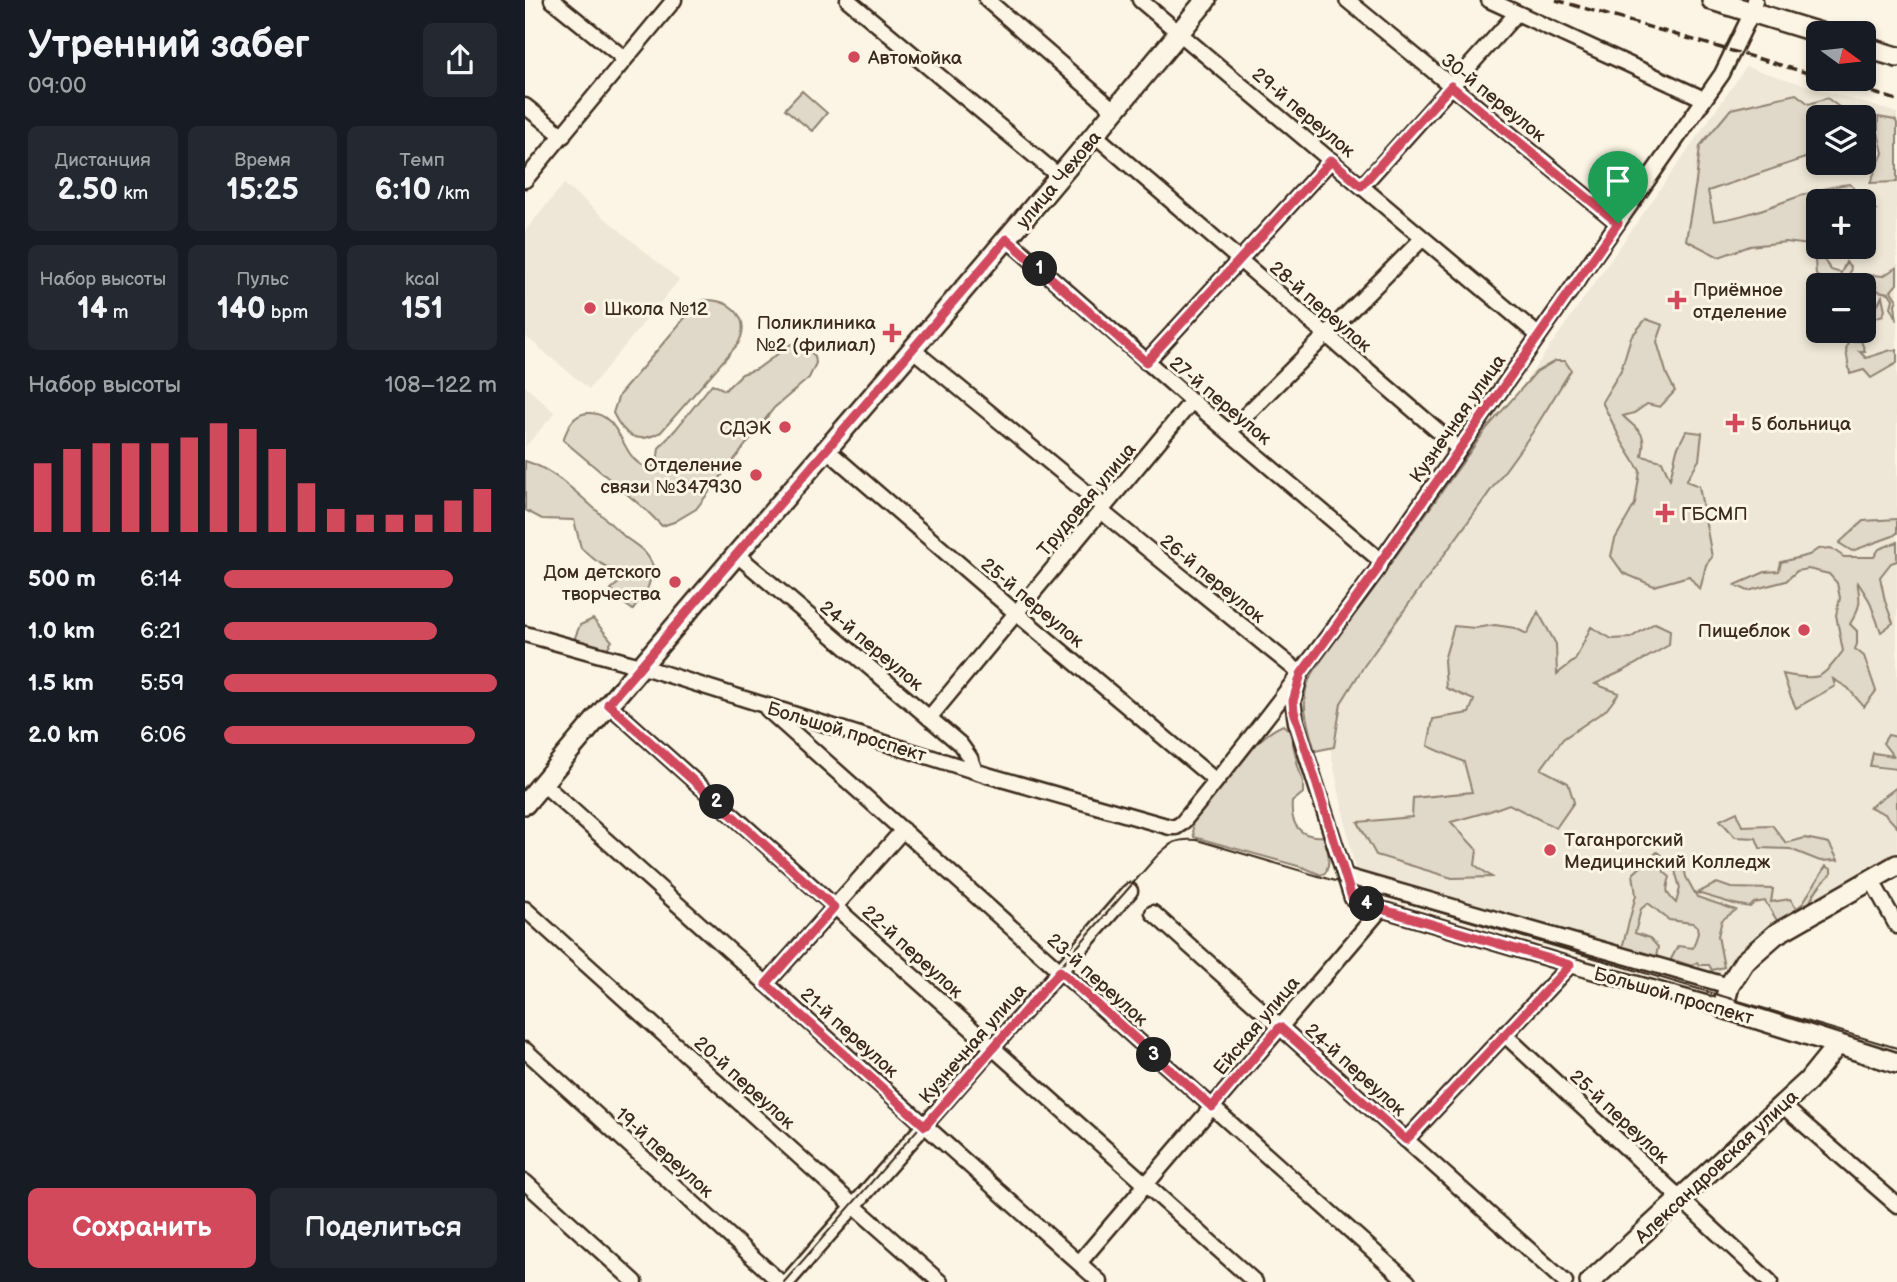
<!DOCTYPE html>
<html lang="ru">
<head>
<meta charset="utf-8">
<style>
  :root { --surface:#171b24; --page:#242831; --text:#f1f3f6; --muted:#9ea1a6; --accent:#d1495b }
  body { margin:0; font-family:"Balsamiq Sans",sans-serif; background:var(--page); color:var(--text); height:100vh; display:flex; flex-direction:column; font-size:26px; white-space:nowrap }
  * { box-sizing:border-box; margin:0 }
  p { font-size:23px; color:var(--muted) }
  .icon { flex:none; width:38px; height:38px; fill:none; stroke:currentColor; stroke-width:2; stroke-linecap:round; stroke-linejoin:round }
  .map { position:relative; flex:1; overflow:hidden }
  .drawer { display:flex; flex-direction:column; background:var(--surface); width:525px }
  .drawer>* { flex:none }
  .needle { width:46px; rotate:105deg }
  .buttons { position:absolute; left:1281px; top:21px; display:grid; gap:14px }
  .buttons a { display:grid; place-items:center; width:70px; height:70px; border-radius:10px; background:var(--surface); box-shadow:0 4px 10px #0003; font-size:35px }
  .pin { position:absolute; display:grid; place-items:center; width:60px; height:60px; color:#fff; margin:-72px -30px; border-radius:50% 50% 50% 0; rotate:-45deg; box-shadow:0 0 7px #0007 }
  .pin .icon { rotate:45deg }
  .km { position:absolute; width:35px; height:35px; margin:-18px; border-radius:50%; background:#222; color:#fff; font-size:19px; line-height:35px; text-align:center }
  .round { display:grid; place-items:center; flex:none; width:74px; height:74px; border-radius:10px; background:var(--page) }
  .summary { display:flex; align-items:center; justify-content:space-between; height:119px; padding:0 28px }
  h1 { font-size:38px; font-weight:600; line-height:52px }
  .metrics { display:grid; grid-template-columns:repeat(3,1fr); gap:10px; height:119px; padding:7px 28px }
  .metrics div { display:grid; align-content:center; border-radius:10px; background:var(--page); text-align:center }
  .metrics b { font-size:30px; font-weight:600 }
  .metrics small { font-size:19px; font-weight:400 }
  .metrics p { font-size:19px }
  .chart { height:196px; padding:14px 28px }
  .chart p { display:flex; justify-content:space-between }
  .chart svg { width:100%; height:126px; margin-top:7px; stroke:var(--accent); stroke-width:6 }
  .button { display:flex; gap:14px; margin-top:auto; padding:14px 28px }
  .button a { flex:1; height:80px; border-radius:10px; background:var(--accent); color:#fff; font-size:28px; font-weight:600; line-height:80px; text-align:center }
  .button a+a { background:var(--page); color:var(--text) }
  ul { padding:0 28px; list-style:none; font-size:23px }
  li { display:grid; grid-template-columns:112px 84px 1fr; align-items:center; height:52px }
  li i { height:18px; border-radius:9px; background:var(--accent) }
  main { display:flex; flex:1; min-height:0 }
  .map>svg:first-child { display:block }
  .built { fill:#eee6d6; fill-rule:evenodd }
  .green { fill:#e0d8c8; stroke:#8e8173; stroke-width:2 }
  .lines { fill:none; stroke-linecap:round; stroke-linejoin:round }
  .minor-casing { stroke:#3b2a1e; stroke-width:19 }
  .major-casing { stroke:#3b2a1e; stroke-width:24 }
  .minor { stroke:#fcf5e5; stroke-width:14 }
  .major { stroke:#fcf5e5; stroke-width:19 }
  .tram { stroke:#3b2a1e; stroke-width:2 }
  .rail { stroke:#3b2a1e; stroke-width:3.5; stroke-dasharray:10 5; stroke-linecap:butt }
  .route-casing { stroke:#fff; stroke-width:14 }
  .route { stroke:#d1495b; stroke-width:9 }
  .poi-dot { fill:#d1495b; stroke:#fcf5e5; stroke-width:2.5 }
  .labels { text-anchor:middle; stroke-width:6; stroke-linejoin:round; paint-order:stroke }
  .poi-label { font-size:19px; fill:#3b2a1e; stroke:#fcf5e5; text-anchor:start }
  .street-label { font-size:19px; fill:#3b2a1e; stroke:#fcf5e5 }
</style>
</head>
<body>
<main>
<section class="drawer">
<div class="summary"><div><h1>Утренний забег</h1><p>09:00</p></div><a class="round"><svg class="icon" aria-label="share" viewBox="0 0 24 24"><path d="M12 15V3M7 8l5-5 5 5M5 13v7h14v-7"/></svg></a></div>
<div class="metrics">
<div><p>Дистанция</p><b>2.50<small> km</small></b></div>
<div><p>Время</p><b>15:25</b></div>
<div><p>Темп</p><b>6:10<small> /km</small></b></div>
</div>
<div class="metrics">
<div><p>Набор высоты</p><b>14<small> m</small></b></div>
<div><p>Пульс</p><b>140<small> bpm</small></b></div>
<div><p>kcal</p><b>151</b></div>
</div>
<div class="chart"><p><span>Набор высоты</span>108–122 m</p>
<svg viewBox="0 0 160 44" preserveAspectRatio="none"><path d="M5 44V20M15 44V15M25 44V13M35 44V13M45 44V13M55 44V11M65 44V6M75 44V8M85 44V15M95 44V27M105 44V36M115 44V38M125 44V38M135 44V38M145 44V33M155 44V29"/></svg>
</div>
<ul>
<li><b>500 m</b>6:14<i style="width:84%"></i></li>
<li><b>1.0 km</b>6:21<i style="width:78%"></i></li>
<li><b>1.5 km</b>5:59<i style="width:100%"></i></li>
<li><b>2.0 km</b>6:06<i style="width:92%"></i></li>
</ul>
<div class="button"><a>Сохранить</a><a>Поделиться</a></div>
</section>
<div class="map">
<svg width="1372" height="1282" viewBox="0 0 1372 1282">
  <rect width="100%" height="100%" fill="#fcf5e5"/>
  <filter id="ink" filterUnits="userSpaceOnUse"><feTurbulence type="fractalNoise" baseFrequency=".0143" numOctaves="2"/><feDisplacementMap in="SourceGraphic" scale="14" xChannelSelector="R" yChannelSelector="G"/><feConvolveMatrix kernelMatrix="1 2 1 2 8 2 1 2 1" color-interpolation-filters="sRGB"/></filter>
  <g filter="url(#ink)">
    <path class="built" d="M 1221,67 L 1372,113 L 1372,858 L 1246,931 L 1186,980 L 832,879 L 791,680 ZM 1293,117 L 1339,117 L 1339,163 L 1293,163 ZM 1293,201 L 1339,201 L 1339,247 L 1293,247 ZM 1293,285 L 1339,285 L 1339,331 L 1293,331 Z
      M 39,184 L 154,280 L 64,389 L 0,336 L 0,231 Z
      M 0,386 L 30,413 L 0,447 Z"/>
    <path class="green" d="M 277,91 L 302,113 L 287,131 L 260,109 Z
      M 1271,94 L 1284,104 L 1302,98 L 1322,113 L 1321,117 L 1293,117 L 1293,150 L 1283,157 L 1183,191 L 1189,221 C 1235,216 1278,189 1325,184 L 1351,210 L 1339,214 L 1339,201 L 1293,201 L 1293,232 L 1284,245 L 1261,242 L 1225,246 L 1194,257 L 1161,240 L 1171,182 L 1175,146 L 1206,109 Z
      M 1353,117 L 1370,120 L 1372,123 L 1372,182 L 1345,183 L 1358,153 L 1353,132 Z
      M 1290,260 L 1299,260 L 1306,270 L 1316,273 L 1321,262 L 1326,267 L 1323,282 L 1328,277 L 1336,283 L 1336,285 L 1304,285 L 1291,275 Z
      M 1372,267 L 1372,284 L 1366,291 L 1372,300 L 1370,304 L 1372,321 L 1366,307 L 1368,299 L 1364,293 L 1353,291 L 1347,275 L 1358,276 Z
      M 1345,284 L 1348,287 L 1343,297 L 1352,306 L 1357,296 L 1360,310 L 1358,315 C 1350,317 1345,323 1339,324 L 1339,288 Z
      M 179,300 C 206,299 227,318 213,344 L 136,432 C 112,445 99,436 88,413 L 94,395 L 169,307 Z
      M 1121,319 L 1138,325 L 1132,342 L 1142,375 L 1150,391 L 1135,407 L 1122,404 L 1109,413 L 1098,416 C 1114,432 1122,431 1117,456 L 1137,461 L 1145,479 L 1152,449 L 1161,431 L 1177,433 L 1174,460 L 1161,481 L 1174,486 L 1187,557 L 1181,565 L 1175,590 L 1164,576 L 1129,586 L 1098,573 L 1086,556 L 1090,539 L 1110,504 L 1115,471 L 1097,442 L 1077,402 L 1096,370 L 1106,337 Z
      M 1323,341 L 1336,341 L 1340,351 L 1334,351 L 1341,358 L 1366,350 L 1372,350 L 1372,363 L 1346,378 L 1339,370 L 1325,374 L 1321,350 Z
      M 266,344 L 280,347 L 290,356 L 291,363 L 284,378 L 249,408 L 171,509 L 149,522 L 137,526 L 122,511 L 38,440 C 43,427 48,414 63,413 C 90,412 95,442 108,458 C 112,463 117,465 122,469 L 132,464 L 134,448 L 151,429 L 187,384 L 200,390 L 217,374 L 232,369 Z
      M 1030,361 L 1040,361 L 1046,370 L 1007,433 L 839,666 L 816,703 L 809,747 L 790,751 C 784,729 774,702 784,680 C 787,674 792,667 796,661 L 962,428 L 1011,372 Z
      M 0,461 C 34,470 73,513 100,537 C 106,542 116,547 121,554 C 125,558 127,564 129,568 L 123,587 L 108,610 L 101,605 L 86,589 L 96,581 L 87,570 L 70,560 L 56,548 L 49,520 L 17,519 L 0,510 Z
      M 1372,519 L 1372,533 L 1368,536 L 1327,551 L 1314,543 L 1338,521 Z
      M 1372,542 L 1372,561 L 1366,563 L 1355,577 L 1360,601 L 1368,623 L 1356,632 L 1344,600 L 1332,581 C 1336,602 1336,606 1325,624 L 1332,631 L 1332,644 L 1330,649 L 1339,656 L 1351,691 L 1339,707 L 1323,688 L 1308,679 L 1310,686 L 1271,708 L 1265,695 L 1258,674 C 1268,676 1284,679 1294,676 C 1303,672 1312,659 1318,651 L 1311,615 L 1315,598 L 1312,583 L 1304,574 L 1283,569 L 1272,571 L 1261,581 L 1223,591 L 1210,585 L 1240,572 L 1254,571 L 1256,562 L 1284,555 L 1293,549 L 1306,548 L 1319,557 L 1349,557 L 1354,549 Z
      M 1013,612 L 1031,644 L 1032,674 L 1050,660 L 1066,627 L 1087,639 L 1105,638 L 1130,623 L 1145,630 L 1144,645 L 1100,670 L 1070,684 L 1094,693 L 1082,709 L 1038,739 L 1016,769 L 1043,783 L 1049,802 L 1031,828 L 984,804 L 965,811 L 926,822 L 952,850 L 950,865 L 967,877 L 927,878 L 851,855 L 833,822 L 887,817 L 888,798 L 947,792 L 939,762 L 903,746 L 908,719 L 944,713 L 949,700 L 921,688 L 919,660 L 929,626 L 950,628 L 970,625 L 990,628 L 1002,634 Z
      M 68,619 L 87,641 L 80,651 L 49,640 L 55,625 Z
      M 758,725 L 765,731 L 773,766 L 778,782 L 778,793 L 767,802 C 765,825 775,838 798,836 C 803,849 806,860 801,872 L 796,875 L 780,868 L 669,837 L 667,823 C 677,809 689,797 699,784 C 717,762 731,737 758,725 Z
      M 1363,735 L 1372,737 L 1372,769 L 1345,766 L 1348,753 L 1368,756 L 1358,743 Z
      M 1372,787 L 1372,827 L 1360,814 L 1345,807 Z
      M 1212,812 L 1217,826 L 1247,825 L 1261,843 L 1280,838 L 1304,843 L 1313,860 L 1295,861 L 1265,849 L 1235,848 L 1231,838 L 1210,837 L 1195,820 Z
      M 1132,852 L 1142,860 L 1139,867 L 1139,872 L 1145,877 C 1141,890 1140,893 1151,903 L 1155,888 L 1147,860 L 1158,863 L 1161,877 L 1172,897 L 1211,910 L 1197,920 L 1193,936 L 1199,967 L 1187,970 L 1184,965 L 1175,965 L 1172,962 L 1167,966 L 1152,961 L 1154,968 L 1146,965 L 1145,961 L 1153,946 L 1168,948 L 1173,933 L 1172,926 L 1167,923 L 1144,920 L 1123,903 L 1116,909 L 1110,933 L 1125,938 L 1133,947 L 1130,962 L 1111,950 L 1096,952 L 1111,895 L 1108,874 Z
      M 1301,866 L 1306,869 L 1306,874 C 1292,886 1284,899 1280,917 L 1258,918 L 1253,922 L 1240,901 L 1229,903 L 1225,907 L 1209,904 L 1172,893 L 1192,883 L 1206,888 L 1248,889 L 1246,902 L 1265,899 L 1272,908 L 1277,904 Z"/>
    <g class="lines">
      <defs>
        <path id="minor" d="M 27,0 L 100,59
          M 323,0 L 535,177
          M 462,0 L 590,111
          M 615,0 L 1013,335
          M 822,0 L 1093,223
          M 964,0 L 1179,99
          M 0,106 L 38,136
          M 571,136 L 934,449
          M 0,180 L 149,0
          M 837,186 L 992,13
          M 482,239 L 667,401 L 856,561
          M 387,349 L 579,507
          M 621,362 L 806,160
          M 704,432 L 898,238
          M 301,449 L 491,613 L 691,781
          M 576,511 L 776,674
          M 211,554 L 435,744 L 445,758 L 450,771
          M 0,634 L 115,666 L 462,775 L 645,827 L 651,827 L 657,823 C 725,741 789,656 852,570 L 856,561 L 1197,74 L 1227,12 L 1230,0
          M 773,682 L 768,701 L 771,722 L 827,898 L 856,909 L 1045,965 L 1198,1008
          M 83,704 L 730,1282
          M 242,709 L 883,1282
          M 404,718 L 667,401
          M 17,783 L 575,1282
          M 820,876 L 1204,986
          M 1346,879 L 1372,926
          M 0,909 L 329,1206 L 415,1282
          M 628,913 L 1040,1282
          M 241,984 L 378,830
          M 980,1035 L 1245,1282
          M 0,1050 L 255,1282
          M 1257,1105 L 1372,1205
          M 881,1140 L 1045,965
          M 0,1182 L 110,1282
          M 554,1263 L 856,909
          M 262,1282 L 605,891"/>
        <path id="major" d="M 1187,0 L 1295,33
          M 1339,47 L 1372,57
          M 0,804 C 225,534 459,272 681,0
          M 1372,865 L 1251,934 L 1219,962 L 1204,986 L 1198,1008 L 1372,1063
          M 1065,1282 L 1283,1081 L 1313,1044"/>
      </defs>
      <use href="#minor" class="minor-casing"/>
      <use href="#major" class="major-casing"/>
      <use href="#minor" class="minor"/>
      <use href="#major" class="major"/>
      <path class="tram" d="M 259,1282 L 631,857 C 645,843 651,838 672,840 L 1372,1048"/>
      <path class="rail" d="M 1031,0 L 1293,76
        M 1304,79 L 1372,100"/>
    </g>
  </g>
  <g class="lines" filter="url(#ink)">
    <defs>
      <path id="route" d="M 926,86 L 1093,223 L 856,561 L 852,570 L 776,674 L 768,701 L 769,711 L 827,898 L 856,909 L 1045,965 L 881,1140 L 755,1027 L 687,1107 L 535,971 L 400,1126 L 241,984 L 309,907 L 83,704 L 482,239 L 621,362 L 806,160 L 836,186 Z"/>
    </defs>
    <use href="#route" class="route-casing"/>
    <use href="#route" class="route"/>
  </g>
  <g class="poi-dot">
    <circle cx="329" cy="57" r="7"/>
    <path d="M1148.5 289.5h7v7h7v7h-7v7h-7v-7h-7v-7h7z"/>
    <circle cx="65" cy="308" r="7"/>
    <path d="M363.5 322.5h7v7h7v7h-7v7h-7v-7h-7v-7h7z"/>
    <path d="M1206.5 412.5h7v7h7v7h-7v7h-7v-7h-7v-7h7z"/>
    <circle cx="260" cy="427" r="7"/>
    <circle cx="231" cy="475" r="7"/>
    <path d="M1136.5 502.5h7v7h7v7h-7v7h-7v-7h-7v-7h7z"/>
    <circle cx="150" cy="582" r="7"/>
    <circle cx="1279" cy="630" r="7"/>
    <circle cx="1025" cy="850" r="7"/>
  </g>
  <g class="labels">
    <g class="poi-label">
      <text x="343" y="64">Автомойка</text>
      <text x="1168" y="296">Приёмное<tspan x="1168" dy="22">отделение</tspan></text>
      <text x="79" y="315">Школа №12</text>
      <text x="351" y="329" text-anchor="end">Поликлиника<tspan x="351" dy="22">№2 (филиал)</tspan></text>
      <text x="1226" y="430">5 больница</text>
      <text x="246" y="434" text-anchor="end">СДЭК</text>
      <text x="217" y="471" text-anchor="end">Отделение<tspan x="217" dy="22">связи №347930</tspan></text>
      <text x="1156" y="520">ГБСМП</text>
      <text x="136" y="578" text-anchor="end">Дом детского<tspan x="136" dy="22">творчества</tspan></text>
      <text x="1265" y="637" text-anchor="end">Пищеблок</text>
      <text x="1039" y="846">Таганрогский<tspan x="1039" dy="22">Медицинский Колледж</tspan></text>
    </g>
    <g class="street-label">
      <text transform="translate(969 97) rotate(39)" y="7">30-й переулок</text>
      <text transform="translate(779 112) rotate(40)" y="7">29-й переулок</text>
      <text transform="translate(533 179) rotate(-50)" y="7">улица Чехова</text>
      <text transform="translate(796 306) rotate(41)" y="7">28-й переулок</text>
      <text transform="translate(696 400) rotate(40)" y="7">27-й переулок</text>
      <text transform="translate(932 418) rotate(-55)" y="7">Кузнечная улица</text>
      <text transform="translate(561 499) rotate(-50)" y="7">Трудовая улица</text>
      <text transform="translate(688 578) rotate(39)" y="7">26-й переулок</text>
      <text transform="translate(508 602) rotate(40)" y="7">25-й переулок</text>
      <text transform="translate(347 645) rotate(40)" y="7">24-й переулок</text>
      <text transform="translate(322 731) rotate(17)" y="7">Большой проспект</text>
      <text transform="translate(388 951) rotate(42)" y="7">22-й переулок</text>
      <text transform="translate(573 979) rotate(42)" y="7">23-й переулок</text>
      <text transform="translate(1149 995) rotate(16)" y="7">Большой проспект</text>
      <text transform="translate(731 1025) rotate(-50)" y="7">Ейская улица</text>
      <text transform="translate(325 1032) rotate(42)" y="7">21-й переулок</text>
      <text transform="translate(447 1043) rotate(-49)" y="7">Кузнечная улица</text>
      <text transform="translate(831 1069) rotate(42)" y="7">24-й переулок</text>
      <text transform="translate(220 1082) rotate(42)" y="7">20-й переулок</text>
      <text transform="translate(1095 1116) rotate(43)" y="7">25-й переулок</text>
      <text transform="translate(140 1152) rotate(42)" y="7">19-й переулок</text>
      <text transform="translate(1191 1166) rotate(-43)" y="7">Александровская улица</text>
    </g>
  </g>
</svg>
<div class="buttons">
<a><svg class="needle" viewBox="-14 -14 28 28"><path d="M0-13l5 13h-10z" fill="#e53935"/><path d="M0 13l5-13h-10z" fill="#9ea1a6"/></svg></a>
<a><svg class="icon" aria-label="layers" viewBox="0 0 24 24"><path d="M12 4l9 5-9 5-9-5zM3 14l9 5 9-5"/></svg></a>
<a>+</a>
<a>−</a>
</div>
<div class="pin" style="left:1093px;top:223px;background:#1e9e55"><svg class="icon" aria-label="arrive" viewBox="0 0 24 24"><path d="M6 21V4h12l-3 4 3 4H6"/></svg></div>
<b class="km" style="left:515px;top:269px">1</b>
<b class="km" style="left:192px;top:802px">2</b>
<b class="km" style="left:629px;top:1055px">3</b>
<b class="km" style="left:842px;top:904px">4</b>
</div>
</main>
</body>
</html>
